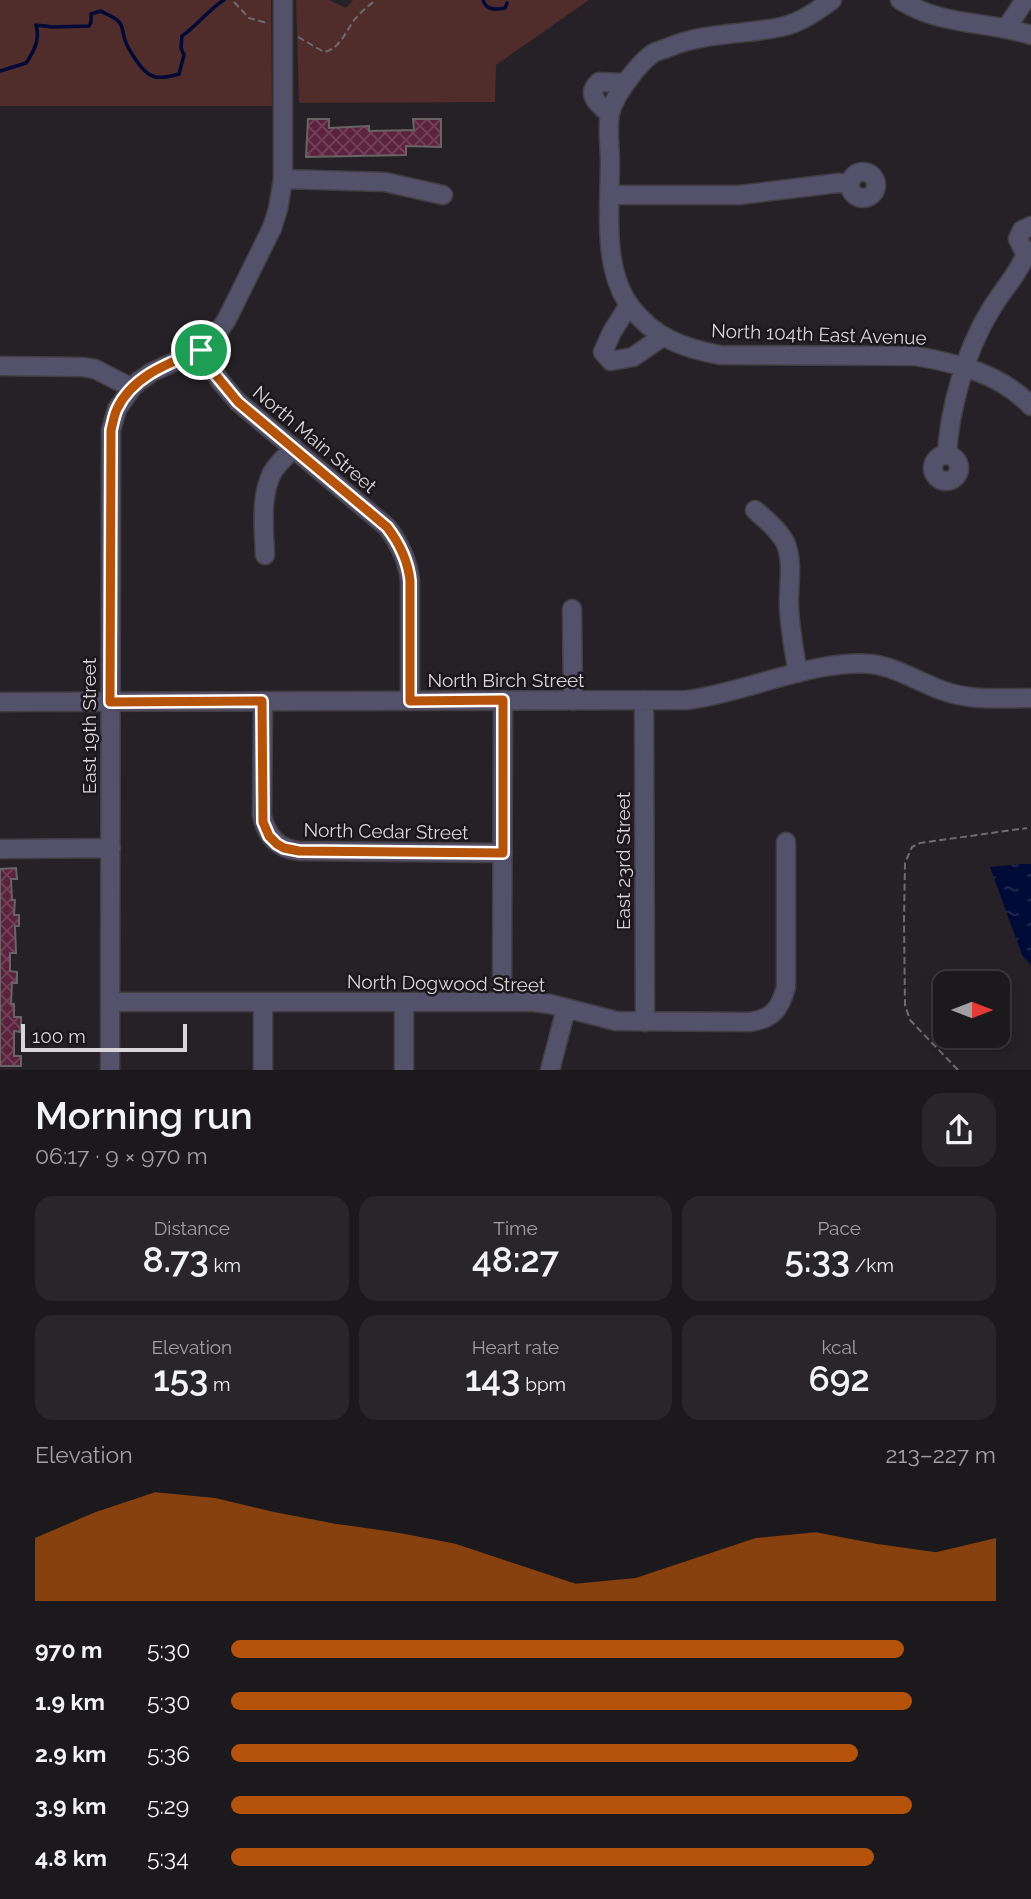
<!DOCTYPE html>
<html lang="en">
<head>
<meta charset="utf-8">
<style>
  :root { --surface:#1c191c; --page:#292629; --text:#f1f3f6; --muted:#a0a0a3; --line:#3a383b; --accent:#b45309 }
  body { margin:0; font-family:Raleway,sans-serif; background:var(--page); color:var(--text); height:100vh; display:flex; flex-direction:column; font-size:26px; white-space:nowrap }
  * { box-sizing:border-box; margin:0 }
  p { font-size:23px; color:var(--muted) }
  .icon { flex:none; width:38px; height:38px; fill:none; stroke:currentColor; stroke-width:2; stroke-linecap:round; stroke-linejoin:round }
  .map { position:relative; height:1070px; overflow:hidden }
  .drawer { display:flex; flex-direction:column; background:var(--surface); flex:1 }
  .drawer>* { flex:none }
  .needle { width:46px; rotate:90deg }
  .tools { position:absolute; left:933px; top:971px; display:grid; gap:14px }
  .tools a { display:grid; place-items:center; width:77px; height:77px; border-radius:14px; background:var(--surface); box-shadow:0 4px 10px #0003,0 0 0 2px var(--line); font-size:35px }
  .scale { position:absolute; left:21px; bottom:18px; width:166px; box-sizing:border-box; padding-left:7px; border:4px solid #d9d6d9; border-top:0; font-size:19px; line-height:24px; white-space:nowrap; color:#d9d6d9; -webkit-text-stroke:5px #1b171c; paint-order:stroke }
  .pin { position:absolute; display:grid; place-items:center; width:60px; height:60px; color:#fff; margin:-30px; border:4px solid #fff; border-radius:50%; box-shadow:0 2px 7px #0007 }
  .round { display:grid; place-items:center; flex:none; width:74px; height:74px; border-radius:21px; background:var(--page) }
  .summary { display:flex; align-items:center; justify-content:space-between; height:119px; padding:0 35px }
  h1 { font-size:38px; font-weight:600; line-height:52px }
  .metrics { display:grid; grid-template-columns:repeat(3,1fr); gap:10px; height:119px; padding:7px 35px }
  .metrics div { display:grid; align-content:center; border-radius:18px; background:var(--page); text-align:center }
  .metrics b { font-size:35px; font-weight:600 }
  .metrics small { font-size:19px; font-weight:400 }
  .metrics p { font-size:19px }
  .chart { height:196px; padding:14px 35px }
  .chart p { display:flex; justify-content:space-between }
  .chart svg { width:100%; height:126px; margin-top:7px; fill:var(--accent); opacity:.7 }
  ul { padding:0 35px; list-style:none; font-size:23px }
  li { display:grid; grid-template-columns:112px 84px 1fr; align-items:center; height:52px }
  li i { height:18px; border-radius:9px; background:var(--accent) }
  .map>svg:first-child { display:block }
  .grass { fill:#502c2a }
  .water { fill:url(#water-ripples) }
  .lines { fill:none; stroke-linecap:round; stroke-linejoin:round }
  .stream { stroke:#000a36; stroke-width:3.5 }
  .building { fill:url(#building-cross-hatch); stroke:#6a6366; stroke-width:2 }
  .minor-casing { stroke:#423e43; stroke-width:21 }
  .path { stroke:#6f6c70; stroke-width:2; stroke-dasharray:7 3.5; stroke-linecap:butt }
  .minor { stroke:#54516a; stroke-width:18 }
  .route-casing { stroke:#fff; stroke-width:14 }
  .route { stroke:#b45309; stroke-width:9 }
  .labels { text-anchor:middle; stroke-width:5; stroke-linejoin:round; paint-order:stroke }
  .street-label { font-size:19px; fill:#d9d6d9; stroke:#1b171c }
</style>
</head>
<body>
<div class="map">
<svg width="1031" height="1070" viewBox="0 0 1031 1070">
  <defs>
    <pattern id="water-ripples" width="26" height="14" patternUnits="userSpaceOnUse" patternTransform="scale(1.75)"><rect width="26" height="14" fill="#000a36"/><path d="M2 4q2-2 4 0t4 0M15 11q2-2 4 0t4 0" fill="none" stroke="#252d52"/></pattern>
    <pattern id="building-cross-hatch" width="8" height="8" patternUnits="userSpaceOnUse" patternTransform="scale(1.75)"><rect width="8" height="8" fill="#5c233f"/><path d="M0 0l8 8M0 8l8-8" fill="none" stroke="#73425a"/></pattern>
  </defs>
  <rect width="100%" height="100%" fill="#252126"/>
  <path class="grass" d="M 0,0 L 271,0 L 272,106 L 0,106 Z
    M 296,0 L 329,0 L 346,8 L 353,0 L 589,0 L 496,65 L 495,102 L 299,103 Z"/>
  <path class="water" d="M 1021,864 L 1031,864 L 1031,965 L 1022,955 L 990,867 Z"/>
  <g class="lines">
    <path class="stream" d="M 483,0 C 486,10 495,10 505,8 L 507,3
      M 0,71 L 26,63 C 35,50 40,39 36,25 L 53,27 L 89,26 L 91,22 L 91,14 L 101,11 C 107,15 116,17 120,23 C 123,28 123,34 125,40 C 127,47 132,54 136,60 C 149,80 158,80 179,74 L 184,55 L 181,48 L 182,36 C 197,26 209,9 224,0"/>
  </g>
  <path class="building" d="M 308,119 L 329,119 L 329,128 L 369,126 L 369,131 L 414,130 L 413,119 L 441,119 L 441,147 L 406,146 L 406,155 L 306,157 Z
    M 16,868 L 17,879 L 11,879 L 12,900 L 15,900 L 14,915 L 19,915 L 19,926 L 15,926 L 16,953 L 10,953 L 10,971 L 17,972 L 17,983 L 12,983 L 11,1004 L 14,1004 L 14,1017 L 21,1017 L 21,1032 L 14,1031 L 14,1056 L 21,1056 L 21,1066 L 0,1066 L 0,869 Z"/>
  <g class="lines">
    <defs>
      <path id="minor" d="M 832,0 C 817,11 800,23 781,27 C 743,35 703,32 667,48 C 662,50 656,51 652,54 C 638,64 613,97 610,114 C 607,127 610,148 610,162 C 610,206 602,268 630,306 C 654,338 683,348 720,355 L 915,356 C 957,363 1001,374 1031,406
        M 900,0 C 944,27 984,20 1031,35
        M 1007,27 L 1025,0
        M 610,114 C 599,105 585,95 599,82 L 625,83
        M850 185a13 13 0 1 1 26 0a13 13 0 1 1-26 0Z
        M 283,179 L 385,182 L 443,195
        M 610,195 L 739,195 L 838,183 L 850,184
        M 1031,226 L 1022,230 L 1018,239 L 1023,249 L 1031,252
        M 629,305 L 612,332 L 603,352 L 611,361 L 633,357 L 662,337
        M 201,350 L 220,381 L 238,402 L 387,527 C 400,544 408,560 410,581 L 410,701
        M 0,366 L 82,367 L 95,369 L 132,388
        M 947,455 C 949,410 966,350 990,311 C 1002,290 1019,274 1027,251
        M933 468a13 13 0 1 1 26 0a13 13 0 1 1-26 0Z
        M 755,510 C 765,519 778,529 785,542 C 794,561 788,587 789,607 C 790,630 794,651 798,673
        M 265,555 C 264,529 260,497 272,473 C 277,464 287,455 294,448
        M 572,609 L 573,701
        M 644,700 L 645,1022
        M 263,701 L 262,815 C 266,836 278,849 299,851 L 503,853
        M 0,702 L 687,700 C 745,693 813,659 871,664 C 896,667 917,681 941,690 C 969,701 1001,698 1031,698
        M 0,849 L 111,848
        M 110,1002 L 533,1002 L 550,1004 L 616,1021 L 749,1022 C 773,1019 780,1009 786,987 L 786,842
        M 263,1002 L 263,1070
        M 404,1002 L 404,1070
        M 502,1002 L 503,700
        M 110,1070 L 111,430 L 117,409 L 132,388 L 139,381 L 152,372 L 201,350 L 212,341 L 227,319 L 272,228 L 278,209 L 283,179 L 283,0
        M 550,1070 L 566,1009"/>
    </defs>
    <use href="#minor" class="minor-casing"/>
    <path class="path" d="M 234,2 L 249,18 L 267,23
      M 298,37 L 324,52 C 341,48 345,32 355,19 C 361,12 368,6 376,0
      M 958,1070 L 910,1020 L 905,1005 L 904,920 L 905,863 L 912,847 L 920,843 L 1027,828"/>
    <use href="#minor" class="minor"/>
  </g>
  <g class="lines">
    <defs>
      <path id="route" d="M 201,350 L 214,373 L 238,402 L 387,527 C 400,544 408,560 410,581 L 410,701 L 503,700 L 503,853 L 299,851 L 284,848 L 277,844 L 269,836 L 263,822 L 262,701 L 110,702 L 111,430 C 113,423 114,415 117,409 C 133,375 170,363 201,350 Z"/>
    </defs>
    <use href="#route" class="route-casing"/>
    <use href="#route" class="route"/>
  </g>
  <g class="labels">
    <g class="street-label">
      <text transform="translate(819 334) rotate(2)" y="7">North 104th East Avenue</text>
      <text transform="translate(315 439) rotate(40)" y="7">North Main Street</text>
      <text x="506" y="687">North Birch Street</text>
      <text transform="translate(89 726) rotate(-90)" y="7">East 19th Street</text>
      <text transform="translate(386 831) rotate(1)" y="7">North Cedar Street</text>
      <text transform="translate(623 861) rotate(-90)" y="7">East 23rd Street</text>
      <text transform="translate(446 983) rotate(1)" y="7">North Dogwood Street</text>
    </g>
  </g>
</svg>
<div class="tools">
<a><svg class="needle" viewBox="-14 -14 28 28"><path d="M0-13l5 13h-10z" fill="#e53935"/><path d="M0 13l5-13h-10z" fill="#a0a0a3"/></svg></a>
</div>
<div class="scale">100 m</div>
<div class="pin" style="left:201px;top:350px;background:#1e9e55"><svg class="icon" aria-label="arrive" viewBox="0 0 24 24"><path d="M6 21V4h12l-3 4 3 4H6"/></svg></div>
</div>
<section class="drawer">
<div class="summary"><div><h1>Morning run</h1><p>06:17 · 9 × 970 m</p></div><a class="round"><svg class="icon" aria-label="share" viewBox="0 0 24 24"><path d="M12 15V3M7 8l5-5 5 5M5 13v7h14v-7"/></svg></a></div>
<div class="metrics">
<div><p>Distance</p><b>8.73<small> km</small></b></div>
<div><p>Time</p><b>48:27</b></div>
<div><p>Pace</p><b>5:33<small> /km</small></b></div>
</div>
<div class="metrics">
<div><p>Elevation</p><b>153<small> m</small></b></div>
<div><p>Heart rate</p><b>143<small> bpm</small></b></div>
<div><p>kcal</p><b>692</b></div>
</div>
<div class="chart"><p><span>Elevation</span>213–227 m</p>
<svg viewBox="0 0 160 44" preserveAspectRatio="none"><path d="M0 44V22L10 13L20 6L30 8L40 13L50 17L60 20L70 24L80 31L90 38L100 36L110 29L120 22L130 20L140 24L150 27L160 22V44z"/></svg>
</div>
<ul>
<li><b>970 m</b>5:30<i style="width:88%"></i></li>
<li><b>1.9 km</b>5:30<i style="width:89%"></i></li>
<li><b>2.9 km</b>5:36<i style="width:82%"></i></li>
<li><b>3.9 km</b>5:29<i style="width:89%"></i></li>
<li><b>4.8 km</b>5:34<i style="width:84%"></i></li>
</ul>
</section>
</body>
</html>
